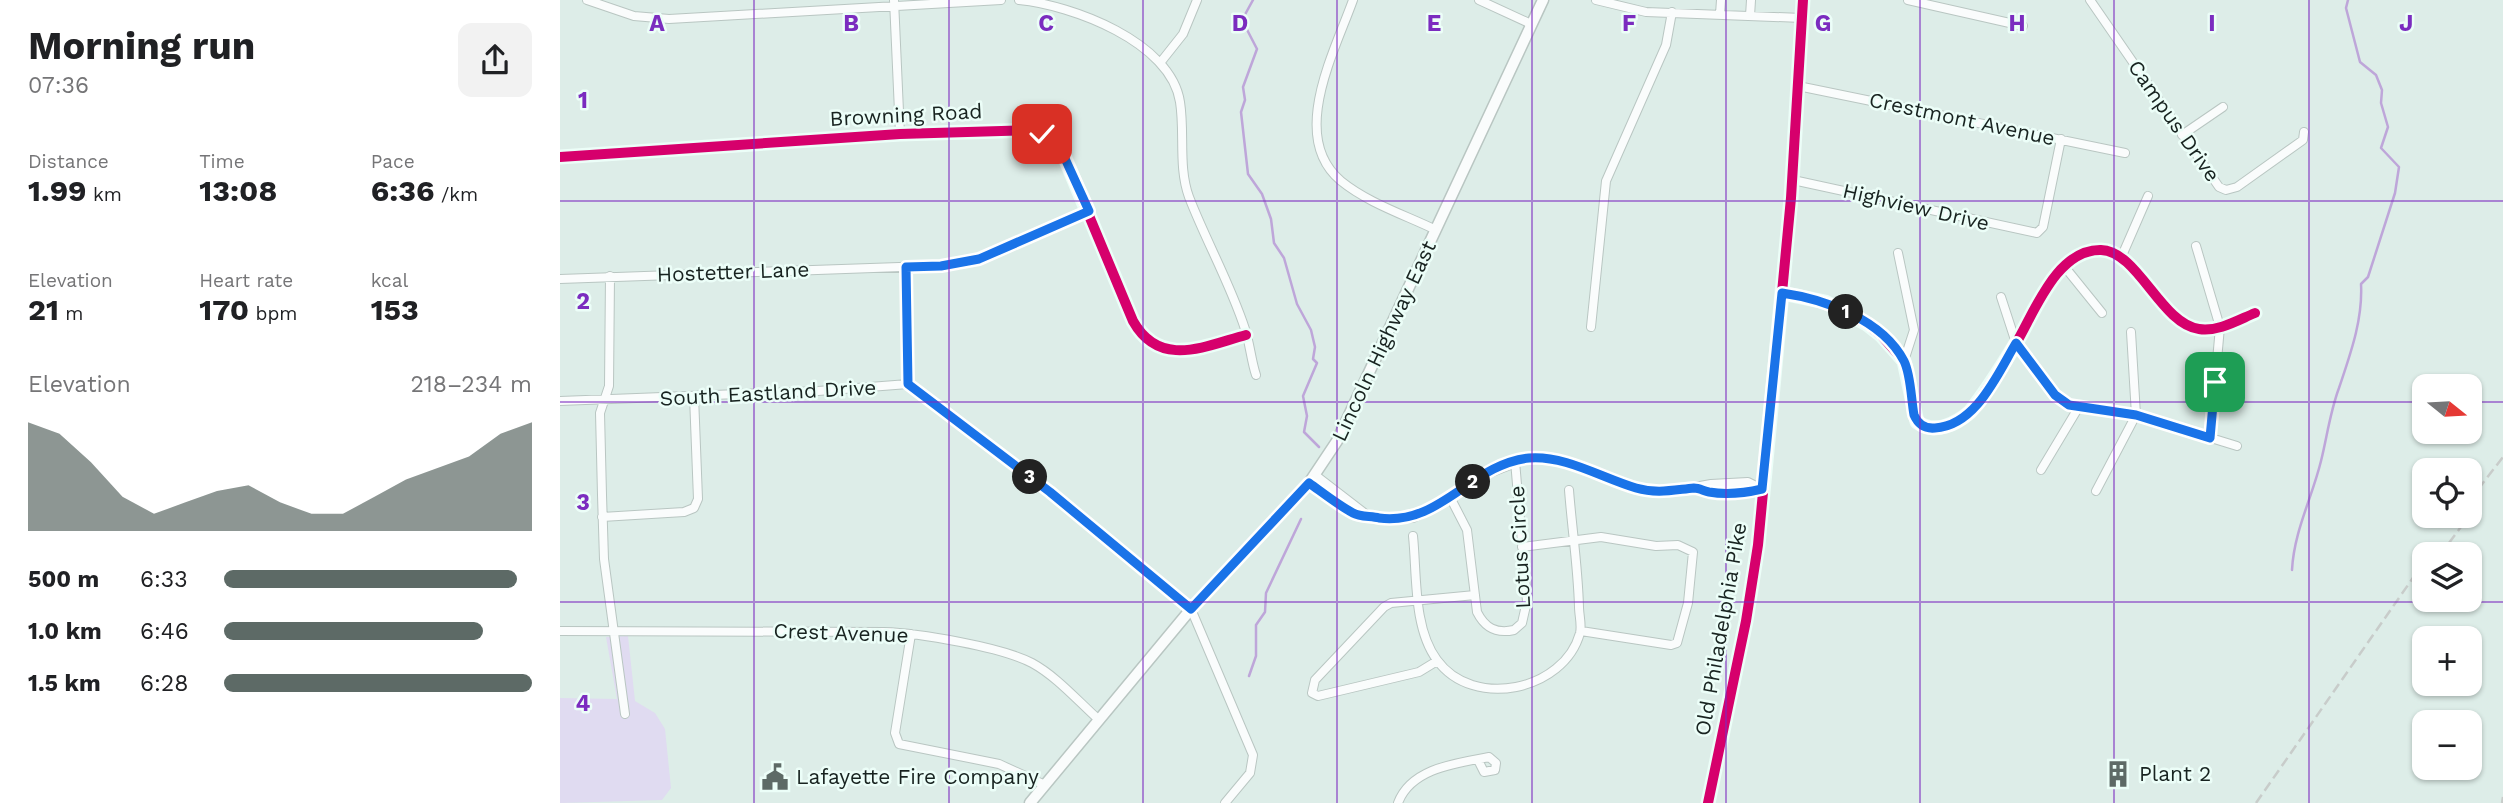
<!DOCTYPE html>
<html lang="en">
<head>
<meta charset="utf-8">
<style>
  :root { --surface:#fff; --page:#f2f2f2; --text:#202124; --muted:#757577; --accent:#5d6a66 }
  body { margin:0; font-family:"Work Sans",sans-serif; background:var(--page); color:var(--text); height:100vh; display:flex; flex-direction:column; font-size:26px; white-space:nowrap }
  * { box-sizing:border-box; margin:0 }
  p { font-size:23px; color:var(--muted) }
  .icon { flex:none; width:38px; height:38px; fill:none; stroke:currentColor; stroke-width:2; stroke-linecap:round; stroke-linejoin:round }
  .map { position:relative; flex:1; overflow:hidden }
  .sheet { display:flex; flex-direction:column; background:var(--surface); width:560px }
  .sheet>* { flex:none }
  .needle { width:46px; rotate:108deg }
  .fabs { position:absolute; left:1852px; top:374px; display:grid; gap:14px }
  .fabs a { display:grid; place-items:center; width:70px; height:70px; border-radius:14px; background:var(--surface); box-shadow:0 2px 5px #0004; font-size:35px }
  .pin { position:absolute; display:grid; place-items:center; width:60px; height:60px; color:#fff; margin:-30px; border-radius:14px; box-shadow:0 4px 10px #0006 }
  .km { position:absolute; width:35px; height:35px; margin:-18px; border-radius:50%; background:#222; color:#fff; font-size:19px; line-height:35px; text-align:center }
  .round { display:grid; place-items:center; flex:none; width:74px; height:74px; border-radius:14px; background:var(--page) }
  .summary { display:flex; align-items:center; justify-content:space-between; height:119px; padding:0 28px }
  h1 { font-size:38px; font-weight:700; line-height:52px }
  .metrics { display:grid; grid-template-columns:repeat(3,1fr); gap:10px; height:119px; padding:7px 28px }
  .metrics div { display:grid; align-content:center }
  .metrics b { font-size:30px; font-weight:700 }
  .metrics small { font-size:19px; font-weight:400 }
  .metrics p { font-size:19px }
  .chart { height:196px; padding:14px 28px }
  .chart p { display:flex; justify-content:space-between }
  .chart svg { width:100%; height:126px; margin-top:7px; fill:var(--accent); opacity:.7 }
  ul { padding:0 28px; list-style:none; font-size:23px }
  li { display:grid; grid-template-columns:112px 84px 1fr; align-items:center; height:52px }
  li i { height:18px; border-radius:9px; background:var(--accent) }
  main { display:flex; flex:1; min-height:0 }
  .map>svg:first-child { display:block }
  .green { fill:#e0dbf1 }
  .lines { fill:none; stroke-linecap:round; stroke-linejoin:round }
  .stream { stroke:#bea6d9; stroke-width:2.5 }
  .minor-casing { stroke:#b9c6c2; stroke-width:10 }
  .major-casing { stroke:#b9c6c2; stroke-width:13 }
  .minor { stroke:#fafcfc; stroke-width:8 }
  .major { stroke:#fafcfc; stroke-width:10 }
  .rail { stroke:#c8ccca; stroke-width:2.5; stroke-dasharray:10 5; stroke-linecap:butt }
  .cycleway-casing { stroke:#ecfef8; stroke-width:15 }
  .cycleway { stroke:#d6006c; stroke-width:10 }
  .route-casing { stroke:#fff; stroke-width:14 }
  .route { stroke:#1a73e8; stroke-width:9 }
  .grid { fill:none; stroke:#7b2cbf; stroke-width:2; stroke-opacity:0.55 }
  .labels { text-anchor:middle; stroke-width:5; stroke-linejoin:round; paint-order:stroke }
  .street-label { font-size:21px; fill:#182320; stroke:#ecfef8 }
  .poi-label { font-size:21px; fill:#182320; stroke:#ecfef8; text-anchor:start }
  .grid-label { font-size:23px; text-anchor:middle; font-weight:bold; fill:#7b2cbf; stroke:#ecfef8; stroke-width:5; stroke-linejoin:round; paint-order:stroke }
</style>
</head>
<body>
<main>
<section class="sheet">
<div class="summary"><div><h1>Morning run</h1><p>07:36</p></div><a class="round"><svg class="icon" aria-label="share" viewBox="0 0 24 24"><path d="M12 15V3M7 8l5-5 5 5M5 13v7h14v-7"/></svg></a></div>
<div class="metrics">
<div><p>Distance</p><b>1.99<small> km</small></b></div>
<div><p>Time</p><b>13:08</b></div>
<div><p>Pace</p><b>6:36<small> /km</small></b></div>
</div>
<div class="metrics">
<div><p>Elevation</p><b>21<small> m</small></b></div>
<div><p>Heart rate</p><b>170<small> bpm</small></b></div>
<div><p>kcal</p><b>153</b></div>
</div>
<div class="chart"><p><span>Elevation</span>218–234 m</p>
<svg viewBox="0 0 160 44" preserveAspectRatio="none"><path d="M0 44V6L10 10L20 20L30 32L40 38L50 34L60 30L70 28L80 34L90 38L100 38L110 32L120 26L130 22L140 18L150 10L160 6V44z"/></svg>
</div>
<ul>
<li><b>500 m</b>6:33<i style="width:95%"></i></li>
<li><b>1.0 km</b>6:46<i style="width:84%"></i></li>
<li><b>1.5 km</b>6:28<i style="width:100%"></i></li>
</ul>
</section>
<div class="map">
<svg width="1943" height="803" viewBox="0 0 1943 803">
  <rect width="100%" height="100%" fill="#ddede8"/>
  <path class="green" d="M 68,636 L 75,701 L 95,713 L 105,729 L 111,788 L 102,800 L 0,803 L 0,698 L 57,699 L 46,637 Z"/>
  <g class="lines">
    <path class="stream" d="M 693,0 L 682,20 L 697,49 L 683,87 L 685,100 L 681,112 L 688,174 L 702,194 L 711,219 L 714,243 L 724,258 L 737,304 L 751,330 L 755,347 L 753,359 L 757,363 L 743,396 L 747,416 L 744,432 L 759,447
      M 1732,570 C 1734,531 1752,498 1761,461 C 1767,437 1770,412 1779,388 C 1790,355 1803,320 1801,284 L 1808,277 L 1835,193 L 1839,167 L 1821,148 L 1828,127 L 1821,103 L 1822,90 L 1816,75 L 1800,62 L 1786,8 L 1788,0
      M 689,676 L 696,656 L 696,625 L 705,612 L 706,593 L 741,519"/>
    <defs>
      <path id="minor" d="M 27,0 L 74,16 L 109,19 L 441,0
        M 334,0 L 340,134
        M 459,0 C 512,5 611,42 620,102 C 625,133 618,167 629,197 C 646,241 670,283 685,329 C 690,344 691,360 696,375
        M 793,0 C 775,51 728,137 781,181 C 808,203 845,215 876,230
        M 919,0 L 971,24
        M 1036,0 L 1086,12 L 1242,18
        M 1348,0 L 1463,26
        M 1530,0 L 1659,187 L 1666,190 L 1677,187 L 1743,140 L 1744,132
        M 1160,14 L 1161,0
        M 1190,16 L 1191,0
        M 600,63 L 623,34 L 637,0
        M 1238,86 L 1565,153
        M 1622,135 L 1663,107
        M 0,157 L 340,134 L 471,130 L 491,139 L 502,151 L 573,321 C 600,369 645,346 686,335
        M 1233,180 L 1477,233 L 1483,227 L 1501,139
        M 1636,246 L 1660,327 L 1650,438
        M 1338,253 L 1354,330 L 1344,361
        M 1561,258 L 1588,196
        M 346,266 L 348,384
        M 1504,266 L 1542,313
        M 50,276 L 49,386 L 40,413 L 42,495 L 44,559 L 65,714
        M 0,279 L 397,265 L 419,259 L 529,211
        M 1222,293 L 1265,302 L 1307,324 L 1321,335 L 1344,361 L 1357,422 C 1375,435 1396,424 1410,412 C 1427,391 1441,368 1455,345 C 1474,314 1496,249 1541,250 C 1578,251 1601,324 1639,329 C 1658,332 1678,320 1695,313
        M 1441,297 L 1456,343 L 1500,400 L 1509,405 L 1576,415 L 1677,446
        M 1031,327 L 1046,181 L 1106,45 L 1112,12
        M 348,384 L 490,492 L 631,609 L 693,755 L 690,773 L 665,803
        M 0,401 L 258,391 L 348,384
        M 1481,470 L 1520,405
        M 755,475 L 807,515
        M 749,483 L 796,515 L 830,519 L 853,518 L 868,511 L 919,477 L 968,458 L 985,458 L 1010,464 L 1087,491 L 1102,493 L 1151,484 L 1188,482 L 1202,489
        M 1137,488 L 1187,493 L 1202,489
        M 1536,491 L 1576,415 L 1571,332
        M 890,497 L 907,530 L 917,612 C 925,628 936,634 954,630 L 962,623 L 967,601 L 955,461
        M 42,517 L 124,512 L 134,508 L 138,499 L 134,396
        M 853,536 C 857,574 853,628 877,660 C 913,710 1004,691 1020,633 C 1022,625 1019,615 1019,607 C 1018,568 1012,529 1009,490
        M 962,547 L 1041,537 L 1096,546 L 1118,545 L 1133,552 L 1128,603 L 1117,643 L 1111,645 L 1021,631
        M 0,631 L 324,632 C 358,633 442,647 472,663 C 496,676 518,701 538,719
        M 351,634 L 335,733 L 339,744 L 439,764 L 485,785
        M 877,661 L 859,672 L 758,696 L 752,693 L 755,680 L 824,607 L 831,603 L 915,595
        M 838,803 C 851,768 897,763 929,757 L 936,763 L 935,770 L 924,772 L 918,760"/>
      <path id="major" d="M 470,803 L 631,609 L 749,483 L 777,441 L 983,0
        M 1148,803 L 1186,621 L 1198,545 L 1231,198 L 1243,0"/>
    </defs>
    <use href="#minor" class="minor-casing"/>
    <use href="#major" class="major-casing"/>
    <use href="#minor" class="minor"/>
    <use href="#major" class="major"/>
    <path class="rail" d="M 1909,501 L 1943,457
      M 1880,555 L 1909,516
      M 1696,803 L 1864,562
      M 1942,803 L 1943,797"/>
    <defs>
      <path id="cycleway" d="M 0,157 L 340,134 L 471,130 L 491,139 L 502,151 L 573,321 C 600,369 645,346 686,335
        M 1222,293 L 1265,302 L 1307,324 L 1321,335 L 1344,361 L 1357,422 C 1375,435 1396,424 1410,412 C 1427,391 1441,368 1455,345 C 1474,314 1496,249 1541,250 C 1578,251 1601,324 1639,329 C 1658,332 1678,320 1695,313
        M 1148,803 L 1186,621 L 1198,545 L 1231,198 L 1243,0"/>
    </defs>
    <use href="#cycleway" class="cycleway-casing"/>
    <use href="#cycleway" class="cycleway"/>
  </g>
  <g class="lines">
    <defs>
      <path id="route" d="M 482,134 L 502,152 L 529,211 L 419,259 L 381,266 L 346,267 L 348,384 L 490,492 L 631,609 L 749,483 C 763,493 778,505 793,513 C 800,517 811,516 819,518 C 881,526 911,464 969,458 C 1005,455 1042,478 1076,488 C 1097,494 1113,490 1134,488 C 1139,488 1144,491 1149,492 C 1166,495 1185,493 1202,489 L 1222,293 C 1264,299 1322,319 1344,361 C 1351,375 1351,399 1354,415 C 1358,424 1365,429 1375,428 C 1416,426 1438,373 1456,343 L 1495,395 L 1509,405 L 1576,415 L 1650,438 L 1655,382"/>
    </defs>
    <use href="#route" class="route-casing"/>
    <use href="#route" class="route"/>
  </g>
  <path class="grid" d="M 194,0 L 194,803M 389,0 L 389,803M 583,0 L 583,803M 777,0 L 777,803M 972,0 L 972,803M 1166,0 L 1166,803M 1360,0 L 1360,803M 1554,0 L 1554,803M 1749,0 L 1749,803M 0,201 L 1943,201M 0,402 L 1864,402M 1909,402 L 1943,402M 0,602 L 1943,602"/>
  <defs>
    <symbol id="building-bare" viewBox="-9 -9 18 18"><path d="M-4-6H4V6H1V3H-1V6H-4ZM-2.5-4.3h1.7v1.8h-1.7ZM.8-4.3h1.7v1.8H.8ZM-2.5-1h1.7V.8h-1.7ZM.8-1h1.7V.8H.8Z" fill="#5d6a66" stroke="#ecfef8" stroke-width="2.5" paint-order="stroke"/></symbol>
    <symbol id="civic-bare" viewBox="-9 -9 18 18"><path d="M-.6-6.5H3V-4.5H.6V-3L4-1V1h2V6H-6V1h2V-1L-.6-3ZM-1.2 2.5V6h2.4V2.5Z" fill="#5d6a66" stroke="#ecfef8" stroke-width="2.5" paint-order="stroke"/></symbol>
  </defs>
  <g fill-rule="evenodd">
    <use href="#building-bare" x="1539" y="755" width="38" height="38"/>
    <use href="#civic-bare" x="196" y="758" width="38" height="38"/>
  </g>
  <g class="labels">
    <g class="street-label">
      <text transform="translate(346 115) rotate(-3)" y="7">Browning Road</text>
      <text transform="translate(1402 119) rotate(12)" y="7">Crestmont Avenue</text>
      <text transform="translate(1614 121) rotate(55)" y="7">Campus Drive</text>
      <text transform="translate(1356 207) rotate(13)" y="7">Highview Drive</text>
      <text transform="translate(173 272) rotate(-2)" y="7">Hostetter Lane</text>
      <text transform="translate(824 341) rotate(-65)" y="7">Lincoln Highway East</text>
      <text transform="translate(208 393) rotate(-3)" y="7">South Eastland Drive</text>
      <text transform="translate(960 547) rotate(-93)" y="7">Lotus Circle</text>
      <text transform="translate(1161 629) rotate(-80)" y="7">Old Philadelphia Pike</text>
      <text transform="translate(281 633) rotate(2)" y="7">Crest Avenue</text>
    </g>
    <g class="poi-label">
      <text x="1579" y="781">Plant 2</text>
      <text x="236" y="784">Lafayette Fire Company</text>
    </g>
  </g>
  <g class="grid-label">
    <text x="97" y="31">A</text>
    <text x="291" y="31">B</text>
    <text x="486" y="31">C</text>
    <text x="680" y="31">D</text>
    <text x="874" y="31">E</text>
    <text x="1069" y="31">F</text>
    <text x="1263" y="31">G</text>
    <text x="1457" y="31">H</text>
    <text x="1652" y="31">I</text>
    <text x="1846" y="31">J</text>
    <text x="23" y="108">1</text>
    <text x="23" y="309">2</text>
    <text x="23" y="510">3</text>
    <text x="23" y="711">4</text>
  </g>
</svg>
<div class="fabs">
<a><svg class="needle" viewBox="-14 -14 28 28"><path d="M0-13l5 13h-10z" fill="#e53935"/><path d="M0 13l5-13h-10z" fill="#757577"/></svg></a>
<a><svg class="icon" aria-label="locate" viewBox="0 0 24 24"><circle cx="12" cy="12" r="6"/><path d="M12 2v4M12 18v4M2 12h4M18 12h4"/></svg></a>
<a><svg class="icon" aria-label="layers" viewBox="0 0 24 24"><path d="M12 4l9 5-9 5-9-5zM3 14l9 5 9-5"/></svg></a>
<a>+</a>
<a>−</a>
</div>
<div class="pin" style="left:1655px;top:382px;background:#1e9e55"><svg class="icon" aria-label="arrive" viewBox="0 0 24 24"><path d="M6 21V4h12l-3 4 3 4H6"/></svg></div>
<div class="pin" style="left:482px;top:134px;background:#d93025"><svg class="icon" aria-label="check" viewBox="0 0 24 24"><path d="M5 12l5 5 9-10"/></svg></div>
<b class="km" style="left:1286px;top:312px">1</b>
<b class="km" style="left:913px;top:482px">2</b>
<b class="km" style="left:470px;top:477px">3</b>
</div>
</main>
</body>
</html>
